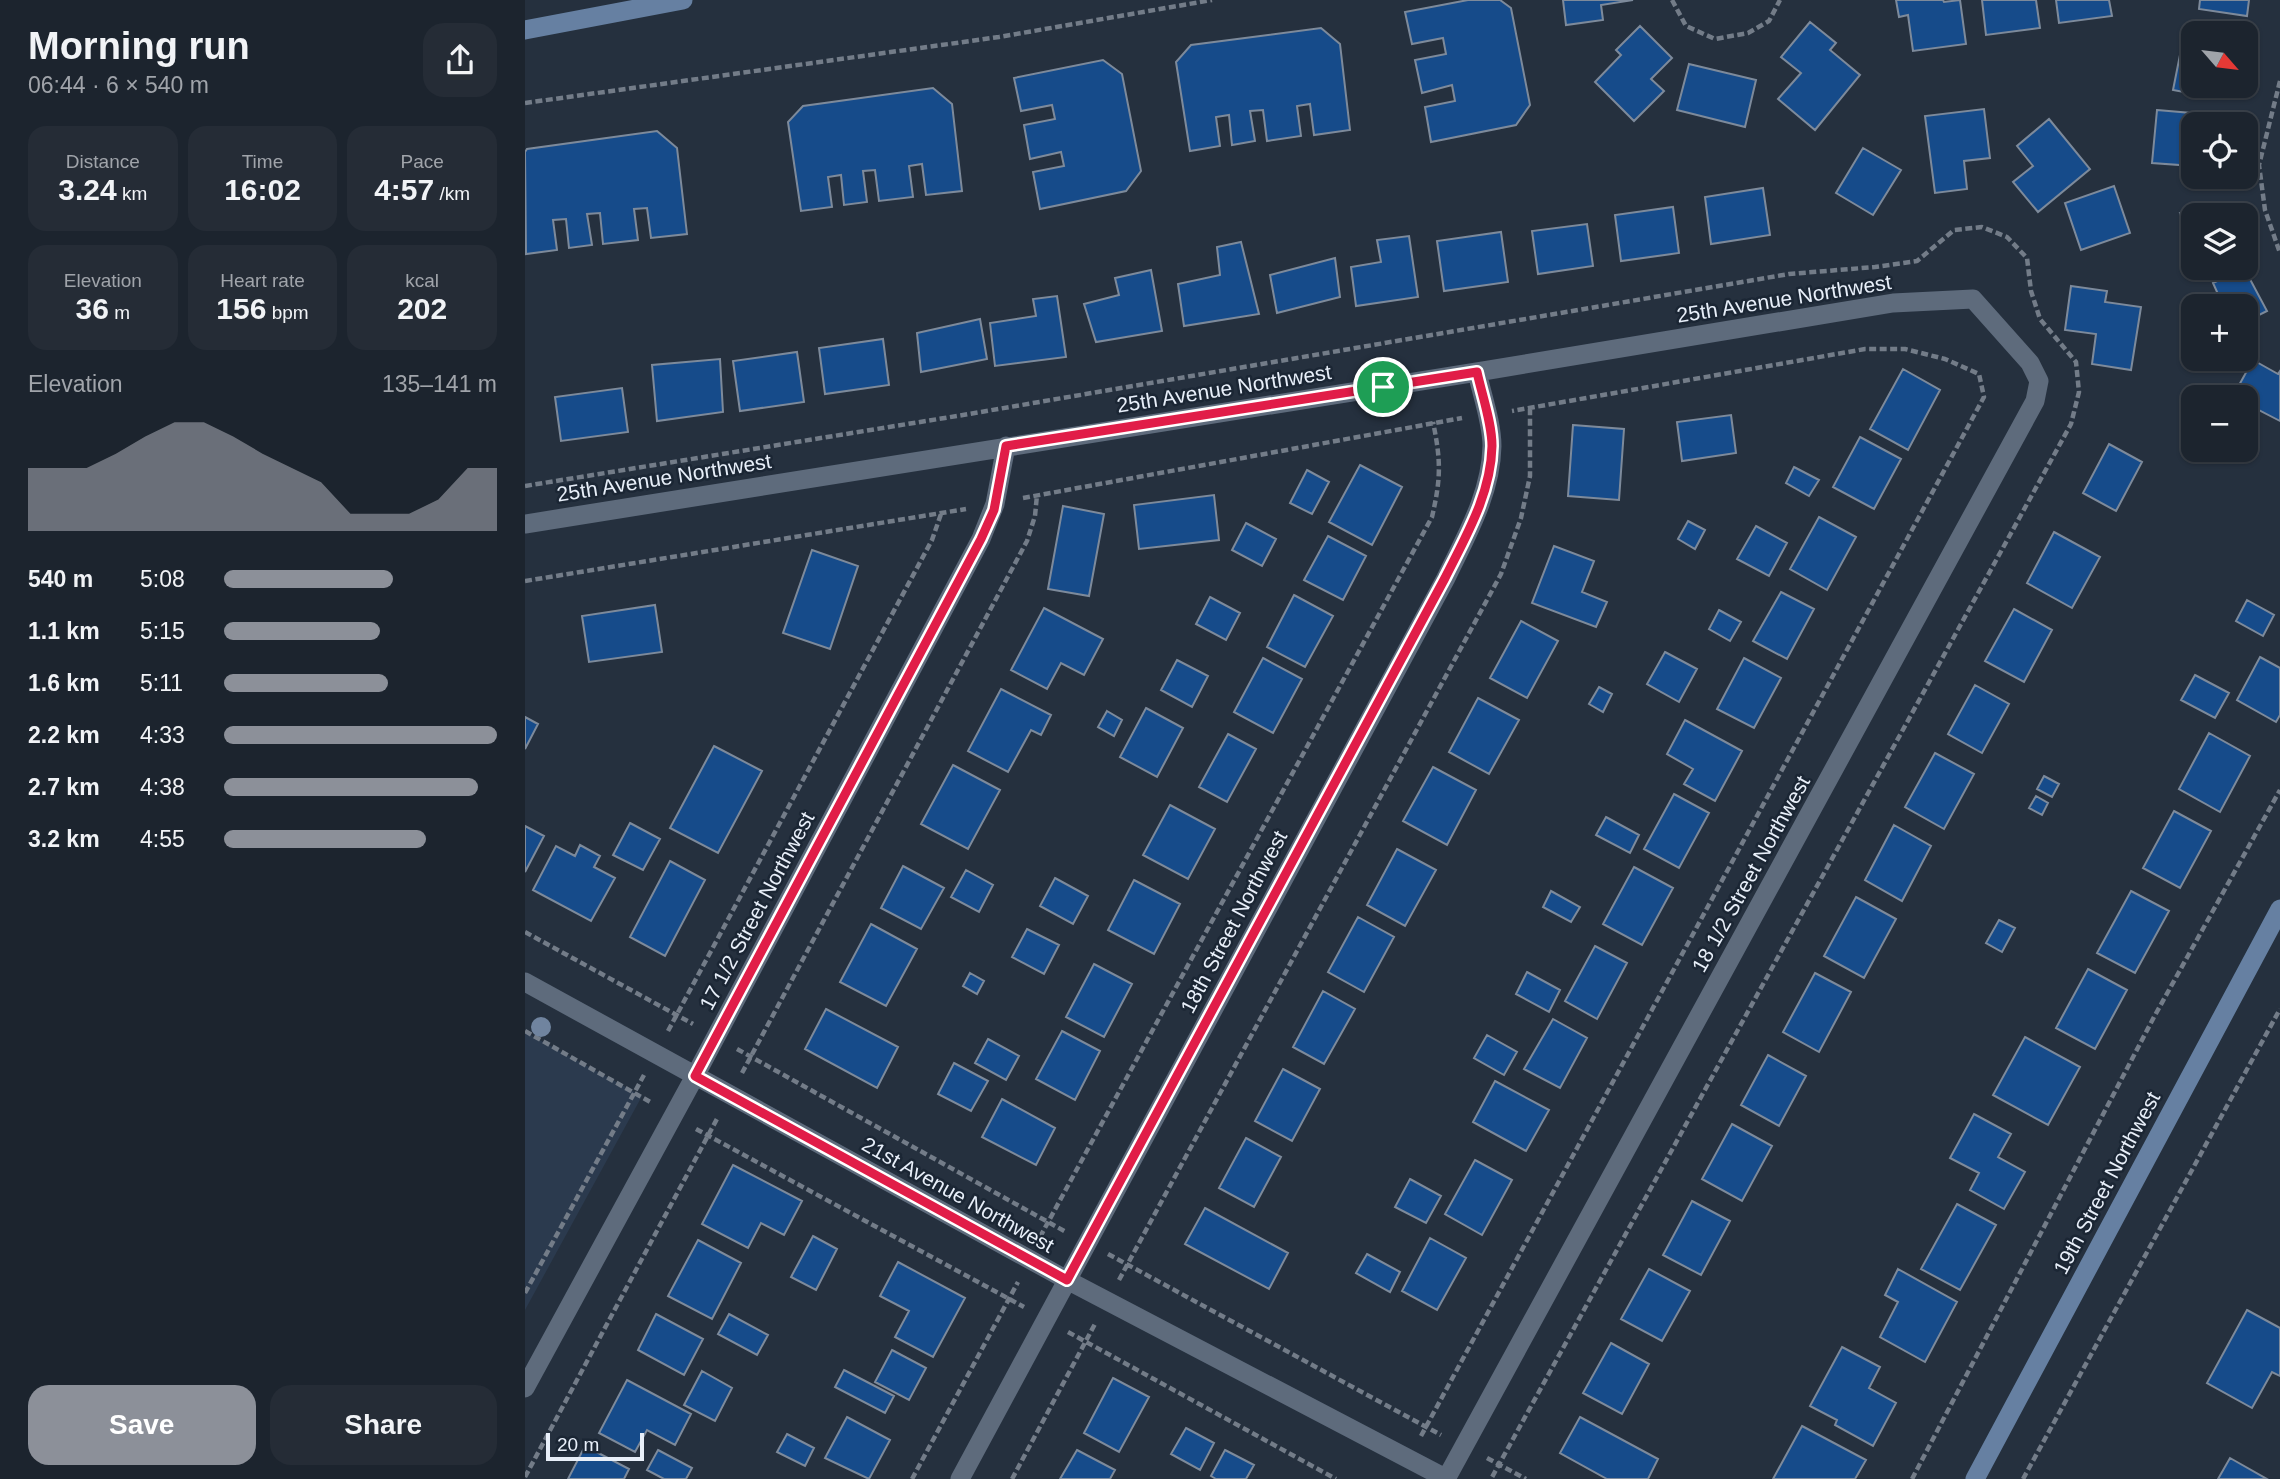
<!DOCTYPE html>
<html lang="en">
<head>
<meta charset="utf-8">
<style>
  :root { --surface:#1c242e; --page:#252c36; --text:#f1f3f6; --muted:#a0a4aa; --line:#3a414a; --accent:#8c9099 }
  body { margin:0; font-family:Helvetica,sans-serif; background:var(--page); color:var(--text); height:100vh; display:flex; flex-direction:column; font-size:26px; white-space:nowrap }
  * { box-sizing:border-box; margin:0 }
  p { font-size:23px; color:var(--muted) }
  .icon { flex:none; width:38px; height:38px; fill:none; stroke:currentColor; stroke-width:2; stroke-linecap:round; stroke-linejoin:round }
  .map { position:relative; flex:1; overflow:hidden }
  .sheet { display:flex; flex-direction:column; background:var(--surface); width:525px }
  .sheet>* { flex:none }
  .needle { width:46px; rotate:118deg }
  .fabs { position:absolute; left:1656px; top:21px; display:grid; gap:14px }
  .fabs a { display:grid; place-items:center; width:77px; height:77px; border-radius:14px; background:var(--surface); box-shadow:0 2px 5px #0004,0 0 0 2px var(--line); font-size:35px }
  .scale { position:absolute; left:21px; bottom:18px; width:98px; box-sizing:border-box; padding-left:7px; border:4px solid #e8eff9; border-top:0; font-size:19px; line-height:24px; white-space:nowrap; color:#e8eff9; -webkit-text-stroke:5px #1b2634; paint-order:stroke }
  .pin { position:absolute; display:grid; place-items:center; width:60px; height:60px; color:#fff; margin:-30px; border:4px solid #fff; border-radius:50%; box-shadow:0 2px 7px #0007 }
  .round { display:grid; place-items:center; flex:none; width:74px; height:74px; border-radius:21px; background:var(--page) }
  .head { display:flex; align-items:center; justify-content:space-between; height:119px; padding:0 28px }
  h1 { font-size:38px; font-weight:700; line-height:52px }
  .metrics { display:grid; grid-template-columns:repeat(3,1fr); gap:10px; height:119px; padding:7px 28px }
  .metrics div { display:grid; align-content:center; border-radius:18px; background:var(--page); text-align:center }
  .metrics b { font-size:30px; font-weight:700 }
  .metrics small { font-size:19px; font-weight:400 }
  .metrics p { font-size:19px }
  .chart { height:196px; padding:14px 28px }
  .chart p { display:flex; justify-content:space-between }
  .chart svg { width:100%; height:126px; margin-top:7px; fill:var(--accent); opacity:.7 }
  .cta { display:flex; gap:14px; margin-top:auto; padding:14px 28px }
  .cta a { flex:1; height:80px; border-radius:21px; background:var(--accent); color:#fff; font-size:28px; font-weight:700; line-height:80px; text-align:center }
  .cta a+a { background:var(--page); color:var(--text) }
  ul { padding:0 28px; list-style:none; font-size:23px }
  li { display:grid; grid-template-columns:112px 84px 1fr; align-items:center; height:52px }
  li i { height:18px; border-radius:9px; background:var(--accent) }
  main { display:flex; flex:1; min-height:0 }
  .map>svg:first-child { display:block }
  .built { fill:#2b3a4e }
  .building { fill:#164b8a; stroke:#7d8a9b; stroke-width:2 }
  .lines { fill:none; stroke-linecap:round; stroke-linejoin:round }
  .path { stroke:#737c88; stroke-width:4.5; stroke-dasharray:7 3.5; stroke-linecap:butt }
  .minor { stroke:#5e6b7c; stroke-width:19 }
  .secondary { stroke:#6680a2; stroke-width:19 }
  .tree { fill:#70849f }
  .route-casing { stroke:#fff; stroke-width:14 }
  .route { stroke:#e11d48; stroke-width:9 }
  .labels { text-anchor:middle; stroke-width:5; stroke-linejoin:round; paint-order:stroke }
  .street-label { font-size:21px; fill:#e8eff9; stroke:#1b2634 }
</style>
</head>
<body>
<main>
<section class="sheet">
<div class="head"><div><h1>Morning run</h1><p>06:44 · 6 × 540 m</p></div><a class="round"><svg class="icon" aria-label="share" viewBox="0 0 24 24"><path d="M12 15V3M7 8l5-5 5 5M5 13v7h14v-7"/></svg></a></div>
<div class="metrics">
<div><p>Distance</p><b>3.24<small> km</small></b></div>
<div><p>Time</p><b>16:02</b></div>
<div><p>Pace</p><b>4:57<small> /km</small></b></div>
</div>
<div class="metrics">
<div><p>Elevation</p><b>36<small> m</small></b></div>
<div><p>Heart rate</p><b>156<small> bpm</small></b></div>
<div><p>kcal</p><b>202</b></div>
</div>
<div class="chart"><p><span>Elevation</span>135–141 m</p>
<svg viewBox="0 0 160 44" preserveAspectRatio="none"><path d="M0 44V22L10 22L20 22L30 17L40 11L50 6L60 6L70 11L80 17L90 22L100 27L110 38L120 38L130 38L140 33L150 22L160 22V44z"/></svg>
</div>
<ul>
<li><b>540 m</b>5:08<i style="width:62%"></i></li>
<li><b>1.1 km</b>5:15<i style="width:57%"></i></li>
<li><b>1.6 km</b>5:11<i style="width:60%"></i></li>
<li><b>2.2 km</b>4:33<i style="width:100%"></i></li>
<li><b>2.7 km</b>4:38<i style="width:93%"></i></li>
<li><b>3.2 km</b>4:55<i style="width:74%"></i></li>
</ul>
<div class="cta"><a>Save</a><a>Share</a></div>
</section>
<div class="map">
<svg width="1755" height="1479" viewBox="0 0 1755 1479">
  <rect width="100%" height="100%" fill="#25303e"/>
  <path class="built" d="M 0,1032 L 117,1096 L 0,1310 Z"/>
  <path class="building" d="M 943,0 L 975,0 L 986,8 L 1005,105 L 991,125 L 906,142 L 900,107 L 930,101 L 927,85 L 897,93 L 890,60 L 921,54 L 918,38 L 887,44 L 880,12 Z
    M 1038,0 L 1108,0 L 1076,5 L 1078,20 L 1041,25 Z
    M 1371,0 L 1418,0 L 1419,2 L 1435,0 L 1441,44 L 1388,51 L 1383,15 L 1374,17 Z
    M 1457,0 L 1511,0 L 1515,28 L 1461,35 Z
    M 1531,0 L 1584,0 L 1587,16 L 1534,23 Z
    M 1675,0 L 1724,0 L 1722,16 L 1674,9 Z
    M 1285,22 L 1311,43 L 1305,50 L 1335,75 L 1290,130 L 1253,99 L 1276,73 L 1256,57 Z
    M 1115,26 L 1147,58 L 1126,79 L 1139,91 L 1109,121 L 1070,82 L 1096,55 L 1091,50 Z
    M 796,28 L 815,44 L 825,130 L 789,135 L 785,104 L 772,106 L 776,136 L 742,141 L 738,110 L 725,111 L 730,141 L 707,145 L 704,115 L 691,117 L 695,146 L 665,151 L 651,62 L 666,45 Z
    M 1659,35 L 1668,37 L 1668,86 L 1688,86 L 1686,97 L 1648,90 Z
    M 578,60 L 597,74 L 616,171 L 601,191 L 515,209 L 508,172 L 539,166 L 536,152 L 505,159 L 499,125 L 530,119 L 527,105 L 496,111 L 489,78 Z
    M 1164,64 L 1231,80 L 1220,127 L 1152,110 Z
    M 408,88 L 427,104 L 437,191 L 401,195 L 397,164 L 384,166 L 388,197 L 354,201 L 350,170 L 338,171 L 342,202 L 319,205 L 316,175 L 303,177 L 307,207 L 276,211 L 263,122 L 278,106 Z
    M 1459,109 L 1465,158 L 1439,161 L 1442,189 L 1410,193 L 1400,116 Z
    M 1632,110 L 1678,114 L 1677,124 L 1668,124 L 1668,173 L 1668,166 L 1627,163 Z
    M 1524,119 L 1565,169 L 1513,212 L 1488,182 L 1508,166 L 1492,146 Z
    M 132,131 L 152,148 L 162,234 L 126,238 L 122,208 L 109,209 L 113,240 L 78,244 L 75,213 L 62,214 L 67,245 L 44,248 L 41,219 L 28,220 L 32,250 L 1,254 L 0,152 L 2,149 Z
    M 1338,148 L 1376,170 L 1348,215 L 1311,193 Z
    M 1589,186 L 1605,233 L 1556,250 L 1540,203 Z
    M 1238,188 L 1245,235 L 1186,244 L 1180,197 Z
    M 1694,204 L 1697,215 L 1668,215 L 1667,261 L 1655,213 Z
    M 1148,207 L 1154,253 L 1096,261 L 1090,215 Z
    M 1062,224 L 1068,266 L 1013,274 L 1007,231 Z
    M 976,232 L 983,282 L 919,291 L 912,241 Z
    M 884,236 L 893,297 L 831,306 L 826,267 L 856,262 L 852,240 Z
    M 716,242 L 734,314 L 659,326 L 653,284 L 695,275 L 692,247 Z
    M 810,258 L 815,297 L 752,313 L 745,275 Z
    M 1719,268 L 1742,311 L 1720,322 L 1720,306 L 1668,306 L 1693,294 L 1688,283 Z
    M 626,270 L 637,331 L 571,342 L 559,304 L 594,295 L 590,278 Z
    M 1546,286 L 1582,291 L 1580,302 L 1616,307 L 1606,370 L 1567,364 L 1571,334 L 1540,330 Z
    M 532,296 L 541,357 L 470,366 L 465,323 L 511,316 L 508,299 Z
    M 455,319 L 462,359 L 396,372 L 392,333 Z
    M 358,339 L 364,385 L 300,394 L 294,348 Z
    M 272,352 L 279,402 L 215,411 L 208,361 Z
    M 195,359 L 198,412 L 132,421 L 127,365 Z
    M 1728,360 L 1753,374 L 1755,371 L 1755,421 L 1720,403 L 1720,397 L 1708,396 Z
    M 1378,369 L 1415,390 L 1383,450 L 1345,429 Z
    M 97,388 L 103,432 L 36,441 L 30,397 Z
    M 1206,415 L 1211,453 L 1157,461 L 1152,422 Z
    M 1048,425 L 1099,429 L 1094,500 L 1043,496 Z
    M 1335,437 L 1376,459 L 1349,509 L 1308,487 Z
    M 1584,444 L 1617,462 L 1591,511 L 1558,493 Z
    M 835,465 L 877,487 L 847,545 L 804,522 Z
    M 1269,467 L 1294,480 L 1284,496 L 1261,483 Z
    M 782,470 L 804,482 L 787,514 L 765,503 Z
    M 689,495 L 694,540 L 614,549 L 609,505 Z
    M 538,506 L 579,514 L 564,596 L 523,589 Z
    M 1294,517 L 1331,537 L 1302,590 L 1265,569 Z
    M 1163,521 L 1180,530 L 1170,549 L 1153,539 Z
    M 721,523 L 751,539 L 737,566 L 707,550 Z
    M 1231,526 L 1262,543 L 1244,576 L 1212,559 Z
    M 1529,532 L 1575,557 L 1547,608 L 1502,583 Z
    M 803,536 L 841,556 L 818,600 L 779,580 Z
    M 1029,546 L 1069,561 L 1057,592 L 1082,602 L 1071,627 L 1007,603 Z
    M 287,550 L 333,566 L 305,649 L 258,633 Z
    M 1256,592 L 1289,609 L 1262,659 L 1228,641 Z
    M 769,595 L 808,616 L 780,667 L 742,647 Z
    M 685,597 L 715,613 L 701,640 L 671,624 Z
    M 1722,600 L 1749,615 L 1738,636 L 1711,621 Z
    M 130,605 L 137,652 L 64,662 L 57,616 Z
    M 519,608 L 578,639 L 559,675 L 536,663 L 522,689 L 486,670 Z
    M 1489,609 L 1527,630 L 1499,682 L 1460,661 Z
    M 1194,610 L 1216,622 L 1205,641 L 1184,629 Z
    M 996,621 L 1033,641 L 1002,698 L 965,678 Z
    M 1140,652 L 1172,669 L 1154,702 L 1122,684 Z
    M 1735,657 L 1755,668 L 1755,715 L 1751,722 L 1712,700 Z
    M 738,658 L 777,679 L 748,733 L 709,712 Z
    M 1219,658 L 1256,678 L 1229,728 L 1192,709 Z
    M 652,660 L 683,676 L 667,707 L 636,690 Z
    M 1670,675 L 1704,693 L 1690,718 L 1656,700 Z
    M 1450,685 L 1484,704 L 1457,753 L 1423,734 Z
    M 1074,687 L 1087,694 L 1078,712 L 1064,704 Z
    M 476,689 L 526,715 L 516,735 L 506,730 L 483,772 L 443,751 Z
    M 953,698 L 994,720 L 964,774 L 924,752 Z
    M 621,708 L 658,728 L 632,777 L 595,757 Z
    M 582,711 L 597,720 L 589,736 L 573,727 Z
    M 0,717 L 13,724 L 0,749 Z
    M 1160,720 L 1217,751 L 1190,801 L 1159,784 L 1168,769 L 1142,754 Z
    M 1684,733 L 1725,756 L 1695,812 L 1654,789 Z
    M 703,734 L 731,749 L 702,802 L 674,787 Z
    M 189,746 L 237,771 L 193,853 L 145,828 Z
    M 1410,753 L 1449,774 L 1419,829 L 1380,807 Z
    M 428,765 L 475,790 L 443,849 L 396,824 Z
    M 908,767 L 951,790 L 922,845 L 878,821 Z
    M 1519,776 L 1534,784 L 1527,797 L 1512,789 Z
    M 1149,794 L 1184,813 L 1154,868 L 1119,849 Z
    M 1511,796 L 1523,803 L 1517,815 L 1504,808 Z
    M 645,805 L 690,829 L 663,879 L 618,855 Z
    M 1649,811 L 1686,831 L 1655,888 L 1618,868 Z
    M 1081,817 L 1114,835 L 1105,853 L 1071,835 Z
    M 105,823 L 135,839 L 118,870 L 88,855 Z
    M 1369,825 L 1406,846 L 1377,901 L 1340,880 Z
    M 0,826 L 19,836 L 0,872 Z
    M 55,845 L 75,856 L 69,867 L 90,878 L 66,921 L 8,890 L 31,846 L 50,856 Z
    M 872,849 L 911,870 L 880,926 L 842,905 Z
    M 145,861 L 180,880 L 140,956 L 105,937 Z
    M 378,866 L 419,888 L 396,929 L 356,908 Z
    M 1109,867 L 1148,888 L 1117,945 L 1078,924 Z
    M 441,870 L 468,885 L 454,912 L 426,897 Z
    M 530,878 L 563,896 L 548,924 L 515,906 Z
    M 609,880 L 655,904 L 629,954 L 583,930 Z
    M 1026,891 L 1055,907 L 1046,922 L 1018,907 Z
    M 1606,891 L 1644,911 L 1610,973 L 1572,953 Z
    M 1331,897 L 1371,919 L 1339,978 L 1299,956 Z
    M 833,917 L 869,937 L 839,992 L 803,972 Z
    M 1474,920 L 1490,928 L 1477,952 L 1461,943 Z
    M 346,924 L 392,949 L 361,1006 L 315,982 Z
    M 502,929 L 534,945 L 519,974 L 487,957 Z
    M 1070,946 L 1102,963 L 1072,1019 L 1040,1001 Z
    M 569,964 L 607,984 L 579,1037 L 541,1017 Z
    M 1563,969 L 1602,990 L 1570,1049 L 1531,1028 Z
    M 1002,972 L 1035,990 L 1024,1012 L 991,994 Z
    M 445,973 L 459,981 L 452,994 L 438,986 Z
    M 1290,973 L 1326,992 L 1294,1052 L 1258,1032 Z
    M 798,991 L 830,1009 L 799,1064 L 768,1047 Z
    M 301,1009 L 373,1047 L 352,1088 L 280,1049 Z
    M 1028,1019 L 1062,1038 L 1035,1088 L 999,1069 Z
    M 537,1031 L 575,1051 L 550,1100 L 511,1079 Z
    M 962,1035 L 992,1052 L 979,1075 L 949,1058 Z
    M 1500,1037 L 1555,1067 L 1523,1125 L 1468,1095 Z
    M 463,1039 L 494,1056 L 481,1080 L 450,1063 Z
    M 1243,1055 L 1281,1076 L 1254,1126 L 1216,1105 Z
    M 429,1063 L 463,1081 L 446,1111 L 413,1094 Z
    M 758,1069 L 795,1089 L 767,1141 L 730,1121 Z
    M 970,1081 L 1024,1110 L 1001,1151 L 948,1122 Z
    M 477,1099 L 530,1128 L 511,1165 L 457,1137 Z
    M 1449,1114 L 1486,1134 L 1473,1157 L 1500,1172 L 1479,1209 L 1445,1190 L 1454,1173 L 1425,1158 Z
    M 1207,1124 L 1247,1146 L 1217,1201 L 1177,1179 Z
    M 721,1138 L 756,1157 L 729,1207 L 694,1188 Z
    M 950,1160 L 987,1180 L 957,1235 L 920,1214 Z
    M 208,1165 L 277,1201 L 259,1235 L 236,1223 L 223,1248 L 177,1224 Z
    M 885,1179 L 916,1196 L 901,1223 L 870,1207 Z
    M 1167,1201 L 1205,1221 L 1176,1275 L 1138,1255 Z
    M 1432,1204 L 1471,1225 L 1435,1290 L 1396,1269 Z
    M 680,1208 L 763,1253 L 744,1289 L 660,1244 Z
    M 288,1236 L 312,1249 L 291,1290 L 266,1277 Z
    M 905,1238 L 941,1258 L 912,1310 L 877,1291 Z
    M 173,1240 L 216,1263 L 187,1319 L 143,1296 Z
    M 842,1254 L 875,1272 L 865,1292 L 831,1273 Z
    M 373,1262 L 440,1298 L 408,1357 L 370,1337 L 384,1311 L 355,1296 Z
    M 1124,1269 L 1165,1291 L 1137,1341 L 1096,1319 Z
    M 1373,1269 L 1432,1302 L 1400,1362 L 1355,1337 L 1373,1302 L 1360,1295 Z
    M 1722,1310 L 1755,1328 L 1755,1376 L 1747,1372 L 1727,1408 L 1682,1383 Z
    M 131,1314 L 178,1339 L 159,1375 L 113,1350 Z
    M 204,1314 L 243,1335 L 232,1355 L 193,1334 Z
    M 1086,1343 L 1124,1364 L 1097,1414 L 1058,1393 Z
    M 1317,1347 L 1355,1367 L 1344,1388 L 1371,1403 L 1348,1446 L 1310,1425 L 1312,1420 L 1285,1406 Z
    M 367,1350 L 401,1368 L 384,1400 L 350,1382 Z
    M 319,1370 L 369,1396 L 360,1413 L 310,1387 Z
    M 177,1371 L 207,1388 L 190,1421 L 159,1405 Z
    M 588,1378 L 624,1397 L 594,1452 L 559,1433 Z
    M 102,1380 L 166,1414 L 150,1445 L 122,1430 L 110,1452 L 74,1433 Z
    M 322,1417 L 365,1440 L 344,1479 L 300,1458 Z
    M 1055,1417 L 1133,1459 L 1123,1479 L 1082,1479 L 1035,1453 Z
    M 1277,1426 L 1341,1460 L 1330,1479 L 1248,1479 Z
    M 661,1428 L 689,1443 L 675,1470 L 646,1454 Z
    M 262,1434 L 289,1448 L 280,1466 L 252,1452 Z
    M 60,1446 L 104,1469 L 99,1479 L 43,1479 Z
    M 133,1450 L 167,1468 L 161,1479 L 139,1479 L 122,1470 Z
    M 552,1450 L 590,1470 L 585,1479 L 535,1479 Z
    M 700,1450 L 729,1465 L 721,1479 L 691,1479 L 686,1476 Z
    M 1705,1458 L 1742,1479 L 1693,1479 Z"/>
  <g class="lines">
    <path class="path" d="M 1147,0 L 1161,26 L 1190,39 L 1223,33 L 1244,21 L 1255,0
      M 1755,81 L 1734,165 L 1740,210 L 1755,253
      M 0,103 L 474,37 L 687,0
      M 0,486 L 438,415 L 1264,274 L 1350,267 L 1392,261 L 1429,230 L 1457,227 L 1482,237 L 1502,258 L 1506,291 L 1515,319 L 1551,362 L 1554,392 L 1546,424 L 966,1479
      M 498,498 L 937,418
      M 0,581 L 441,509
      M 0,932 L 168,1024
      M 0,1031 L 127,1103
      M 143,1031 L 407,540 L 416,514
      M 212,1049 L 541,1232
      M 217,1073 L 502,541 L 510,516 L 512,495
      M 171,1129 L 499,1307
      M 515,1237 L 907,517 C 916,478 916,461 908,422
      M 583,1254 L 916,1435
      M 594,1280 L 976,574 L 996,518 L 1005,476 L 1005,409
      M 0,1293 L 119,1075
      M 543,1332 L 811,1479
      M 896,1436 L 1459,397 L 1454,374 L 1420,359 L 1380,349 L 1340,349 L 987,411
      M 962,1458 L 1001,1479
      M 0,1477 L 193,1117
      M 387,1479 L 493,1282
      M 487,1479 L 571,1322
      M 1387,1479 L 1629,1017 L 1755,790
      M 1498,1479 L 1755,1009"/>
    <path class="minor" d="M 0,524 L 952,372 L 1368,303 L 1448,299 L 1505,363 L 1514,381 L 1510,401 L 921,1479
      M 0,982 L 542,1280 L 922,1479
      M 0,1388 L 170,1076 L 456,539 L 470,504 L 481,446
      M 435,1479 L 921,578 C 941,536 966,494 967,446 C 967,423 957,395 952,372"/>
    <path class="secondary" d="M 0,30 L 158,0
      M 1450,1479 L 1755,909"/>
  </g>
  <circle class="tree" cx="16" cy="1027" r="10"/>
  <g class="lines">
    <defs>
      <path id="route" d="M 952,372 C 957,395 967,423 967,446 C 966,494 941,536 920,578 L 542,1280 L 170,1076 L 456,539 L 469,510 L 481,446 Z"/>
    </defs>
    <use href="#route" class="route-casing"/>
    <use href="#route" class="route"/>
  </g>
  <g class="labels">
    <g class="street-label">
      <text transform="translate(1259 299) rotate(-9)" y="7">25th Avenue Northwest</text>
      <text transform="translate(699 389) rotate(-9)" y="7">25th Avenue Northwest</text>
      <text transform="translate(139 478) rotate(-9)" y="7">25th Avenue Northwest</text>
      <text transform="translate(1226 874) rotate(-61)" y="7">18 1/2 Street Northwest</text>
      <text transform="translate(232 911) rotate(-62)" y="7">17 1/2 Street Northwest</text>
      <text transform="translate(709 922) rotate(-62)" y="7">18th Street Northwest</text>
      <text transform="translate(1582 1183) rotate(-62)" y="7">19th Street Northwest</text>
      <text transform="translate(433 1195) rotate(29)" y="7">21st Avenue Northwest</text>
    </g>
  </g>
</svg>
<div class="fabs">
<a><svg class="needle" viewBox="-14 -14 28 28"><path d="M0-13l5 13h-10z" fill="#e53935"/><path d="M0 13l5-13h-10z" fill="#a0a4aa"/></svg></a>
<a><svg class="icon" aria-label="locate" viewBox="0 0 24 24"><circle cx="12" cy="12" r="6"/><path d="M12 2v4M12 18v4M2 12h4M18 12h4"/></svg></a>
<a><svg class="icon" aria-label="layers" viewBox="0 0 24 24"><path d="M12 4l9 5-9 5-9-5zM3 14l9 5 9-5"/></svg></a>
<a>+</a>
<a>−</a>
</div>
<div class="scale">20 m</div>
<div class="pin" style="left:858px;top:387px;background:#1e9e55"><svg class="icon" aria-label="arrive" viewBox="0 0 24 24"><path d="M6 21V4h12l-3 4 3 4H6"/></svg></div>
</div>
</main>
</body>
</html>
